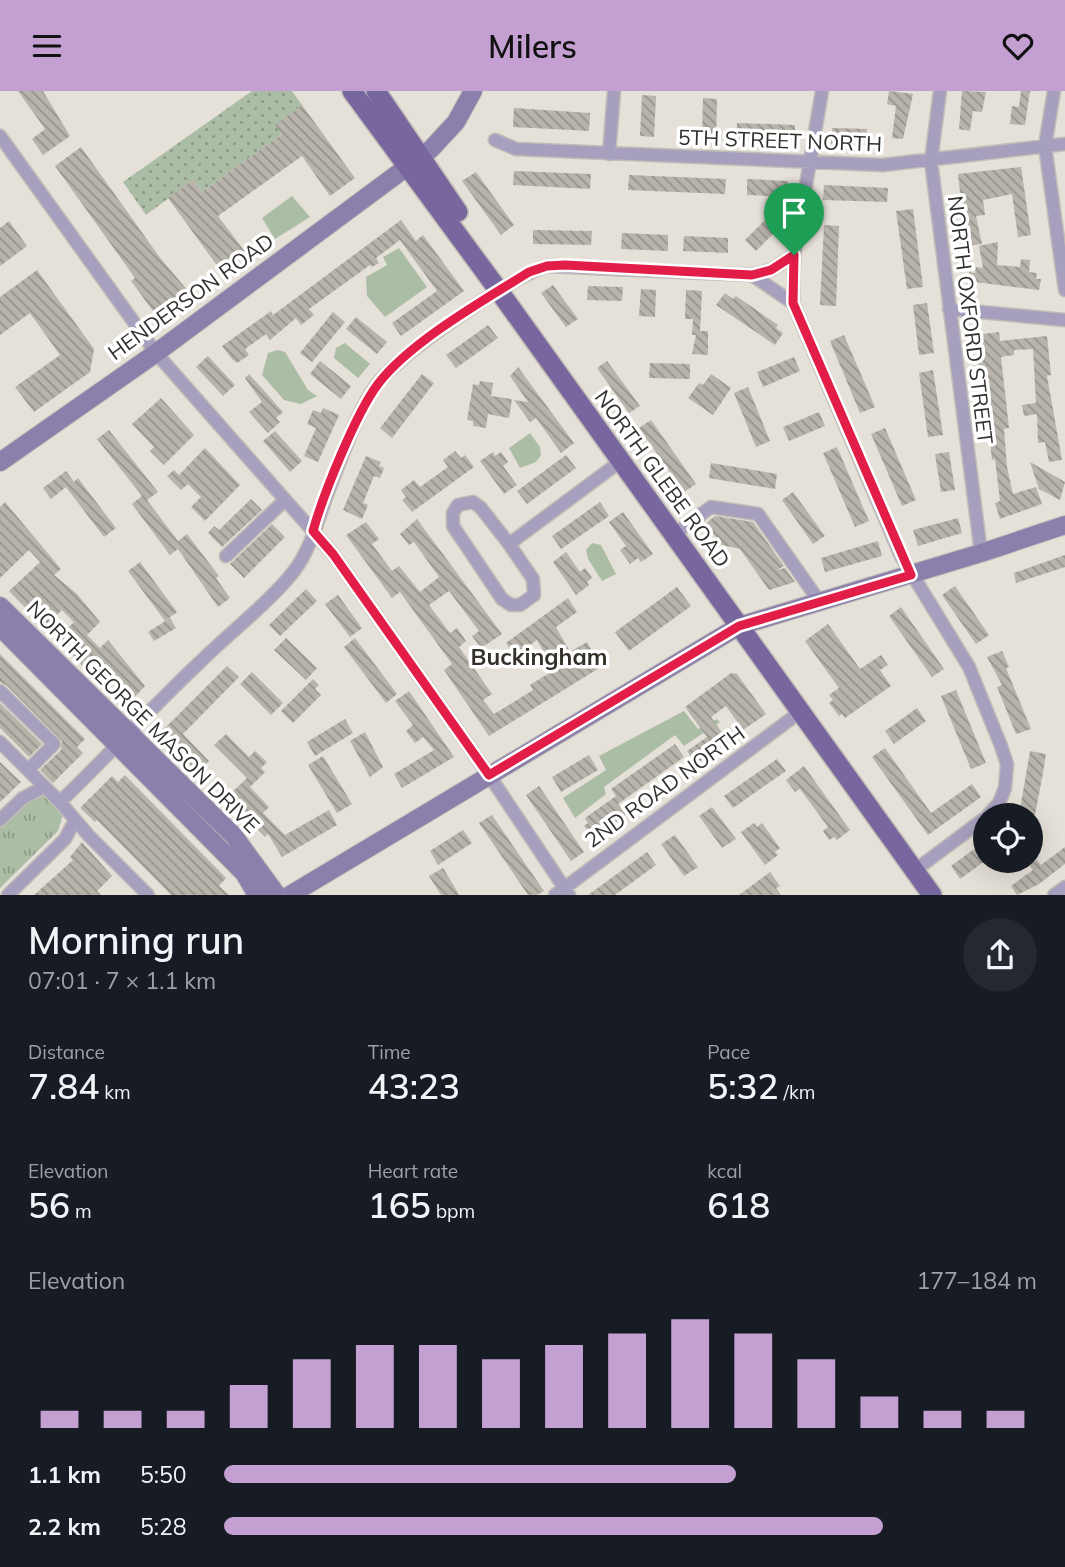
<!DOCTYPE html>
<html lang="en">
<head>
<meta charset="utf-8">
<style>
  :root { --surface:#171b24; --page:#242831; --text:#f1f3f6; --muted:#9ea1a6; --accent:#c49fd2 }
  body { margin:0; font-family:Mulish,sans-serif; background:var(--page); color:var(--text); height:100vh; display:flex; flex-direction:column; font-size:26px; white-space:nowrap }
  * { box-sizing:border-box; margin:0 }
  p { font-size:23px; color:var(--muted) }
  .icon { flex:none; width:38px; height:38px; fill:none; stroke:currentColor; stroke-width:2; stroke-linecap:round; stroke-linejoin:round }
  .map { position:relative; height:804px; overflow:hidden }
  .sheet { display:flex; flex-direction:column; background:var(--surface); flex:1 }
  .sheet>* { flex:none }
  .buttons { position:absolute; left:973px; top:712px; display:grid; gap:14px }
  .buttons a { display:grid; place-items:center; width:70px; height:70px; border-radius:50%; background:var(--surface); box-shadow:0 7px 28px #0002; font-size:35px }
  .pin { position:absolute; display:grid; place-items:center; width:60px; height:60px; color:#fff; margin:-72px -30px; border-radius:50% 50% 50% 0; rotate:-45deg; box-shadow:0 0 7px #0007 }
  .pin .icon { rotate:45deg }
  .round { display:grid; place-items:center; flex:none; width:74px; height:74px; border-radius:37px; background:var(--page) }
  .head { display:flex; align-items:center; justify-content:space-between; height:119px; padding:0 28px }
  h1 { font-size:38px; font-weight:600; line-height:52px }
  .metrics { display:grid; grid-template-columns:repeat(3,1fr); gap:10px; height:119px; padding:7px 28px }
  .metrics div { display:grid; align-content:center }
  .metrics b { font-size:35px; font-weight:600 }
  .metrics small { font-size:19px; font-weight:400 }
  .metrics p { font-size:19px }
  .chart { height:196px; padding:14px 28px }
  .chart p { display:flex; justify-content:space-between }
  .chart svg { width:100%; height:126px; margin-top:7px; stroke:var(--accent); stroke-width:6 }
  ul { padding:0 28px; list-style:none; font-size:23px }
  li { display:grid; grid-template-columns:112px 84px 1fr; align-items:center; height:52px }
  li i { height:18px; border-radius:9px; background:var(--accent) }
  header { display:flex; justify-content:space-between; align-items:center; height:91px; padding:0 28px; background:var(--accent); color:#111; font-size:32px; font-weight:600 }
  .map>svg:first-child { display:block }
  .grass { fill:#acbda6 }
  .park { fill:url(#park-tufts) }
  .garden { fill:url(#garden-dots) }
  .building { fill:url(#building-back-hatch) }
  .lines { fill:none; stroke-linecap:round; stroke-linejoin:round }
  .street-casing { stroke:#c1bdb6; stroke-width:15 }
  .secondary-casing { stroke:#c1bdb6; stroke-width:20 }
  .primary-casing { stroke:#c1bdb6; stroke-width:22 }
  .street { stroke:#a79fbe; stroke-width:12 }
  .secondary { stroke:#8b7fac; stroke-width:18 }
  .primary { stroke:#77679e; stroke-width:19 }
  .route-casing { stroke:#fff; stroke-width:14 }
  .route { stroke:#e11d48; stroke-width:9 }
  .labels { text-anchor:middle; stroke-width:7; stroke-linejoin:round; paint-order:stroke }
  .street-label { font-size:21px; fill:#31302d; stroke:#fff }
  .neighbourhood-label { font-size:23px; font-weight:bold; fill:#34312a; stroke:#fff }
</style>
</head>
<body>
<header><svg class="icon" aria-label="menu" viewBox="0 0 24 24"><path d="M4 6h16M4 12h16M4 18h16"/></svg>Milers<svg class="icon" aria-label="heart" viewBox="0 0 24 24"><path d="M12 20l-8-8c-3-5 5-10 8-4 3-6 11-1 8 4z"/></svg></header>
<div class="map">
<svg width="1065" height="804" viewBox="0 0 1065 804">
  <defs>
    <pattern id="park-tufts" width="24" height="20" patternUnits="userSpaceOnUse" patternTransform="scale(1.75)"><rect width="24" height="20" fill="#acbda6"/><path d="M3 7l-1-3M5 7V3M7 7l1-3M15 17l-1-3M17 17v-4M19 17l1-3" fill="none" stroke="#8d9a88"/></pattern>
    <pattern id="garden-dots" width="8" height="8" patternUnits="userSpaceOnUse" patternTransform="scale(1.75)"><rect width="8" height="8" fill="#acbda6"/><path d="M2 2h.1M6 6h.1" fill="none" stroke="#8d9a88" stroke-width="1.8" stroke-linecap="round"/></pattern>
    <pattern id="building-back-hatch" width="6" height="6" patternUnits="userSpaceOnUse" patternTransform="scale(1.75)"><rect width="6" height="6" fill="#b8b4ac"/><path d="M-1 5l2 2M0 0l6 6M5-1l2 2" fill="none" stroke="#96938c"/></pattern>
  </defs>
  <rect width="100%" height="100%" fill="#e5e0d8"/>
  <path class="grass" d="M 292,105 L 310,126 L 275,148 L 262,127 Z
    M 399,157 L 427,196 L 385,226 L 367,205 L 366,186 L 387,174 L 383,166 Z
    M 345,252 L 370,273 L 358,287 L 334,267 L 336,257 Z
    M 278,259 L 285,261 L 308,299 L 317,305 L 301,313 L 284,309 L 262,284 L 268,262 Z
    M 530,342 L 540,356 L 541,364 L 536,371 L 520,377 L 509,357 Z
    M 592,452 L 601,454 L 616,483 L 602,490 L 588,468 L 586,459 Z
    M 684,620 L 698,638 L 717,628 L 720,631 L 684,655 L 675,644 L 604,696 L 606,703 L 575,727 L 563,707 L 606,679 L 599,665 Z"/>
  <path class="park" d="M 41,701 L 63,724 L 58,740 L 0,797 L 0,731 Z"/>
  <path class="garden" d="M 252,0 L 292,0 L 302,14 L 276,34 L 282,43 L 202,101 L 193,89 L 146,124 L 123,91 Z"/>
  <path class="building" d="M 18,0 L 43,0 L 70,45 L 43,64 L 32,48 L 45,38 Z
    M 889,0 L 913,3 L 903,48 L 892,47 L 896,15 L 887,13 Z
    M 962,0 L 986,1 L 982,21 L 973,20 L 970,40 L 959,38 Z
    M 1021,0 L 1030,0 L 1025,34 L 1010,33 L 1012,15 L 1019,16 Z
    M 642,4 L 656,5 L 654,46 L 640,45 Z
    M 703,7 L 717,8 L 716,48 L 702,47 Z
    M 302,14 L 355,87 L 330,105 L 302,65 L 218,125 L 246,162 L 221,180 L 168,107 L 193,89 L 202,101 L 282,43 L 275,34 Z
    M 514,17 L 590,22 L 589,40 L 513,36 Z
    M 737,32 L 795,34 L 795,51 L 736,49 Z
    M 832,37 L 867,38 L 866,54 L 831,53 Z
    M 81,56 L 161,168 L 189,201 L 156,224 L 131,190 L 135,187 L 55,75 Z
    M 1021,76 L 1031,144 L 1018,146 L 1012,103 L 983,109 L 985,124 L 976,125 L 982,153 L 966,155 L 958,83 Z
    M 514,80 L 591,83 L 590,98 L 513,94 Z
    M 476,81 L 514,134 L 501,144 L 462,90 Z
    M 629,84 L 726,88 L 725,103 L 628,99 Z
    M 747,88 L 788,90 L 788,106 L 747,104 Z
    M 824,94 L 888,97 L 887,111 L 823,109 Z
    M 913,118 L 923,196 L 907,198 L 896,120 Z
    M 768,126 L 779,137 L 756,160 L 745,149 Z
    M 401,129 L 416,150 L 423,144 L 464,200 L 401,245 L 392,232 L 437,200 L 400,149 L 376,167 L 379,172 L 372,176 L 370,174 L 309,218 L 314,224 L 301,234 L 296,227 L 270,249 L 266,243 L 245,258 L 249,264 L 237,272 L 232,268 L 222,255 L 271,220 L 273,224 Z
    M 9,130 L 27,155 L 0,175 L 0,137 Z
    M 824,134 L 839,135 L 836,215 L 820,214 Z
    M 533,139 L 592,140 L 591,154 L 533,153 Z
    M 622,142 L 668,144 L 668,160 L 621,158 Z
    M 684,145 L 728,147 L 728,162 L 683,160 Z
    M 998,151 L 997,174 L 1020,176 L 1021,168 L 1030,169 L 1029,181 L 1037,182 L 1036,188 L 1041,188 L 1039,199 L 967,190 L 969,181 L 975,182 L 976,176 L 983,177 L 979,155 Z
    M 37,179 L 94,258 L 90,281 L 34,321 L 15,296 L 60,264 L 30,222 L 0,244 L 0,206 Z
    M 553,194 L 578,228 L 566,236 L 541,202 Z
    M 588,195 L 623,196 L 622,210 L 587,209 Z
    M 641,198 L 656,199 L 655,226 L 639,225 Z
    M 686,199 L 702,200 L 700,240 L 708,240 L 708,264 L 692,263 L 696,244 L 692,244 L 693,228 L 685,228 Z
    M 725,202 L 733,208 L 736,205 L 778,234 L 776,237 L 783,242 L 775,254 L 716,214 Z
    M 927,212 L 934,262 L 919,264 L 913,214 Z
    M 333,221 L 345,231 L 312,271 L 300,262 Z
    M 356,226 L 387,251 L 377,263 L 346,238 Z
    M 488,234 L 498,247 L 456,277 L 446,264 Z
    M 999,241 L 1000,250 L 1047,245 L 1051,284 L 1047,285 L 1062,369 L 1049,371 L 1045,351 L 1038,352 L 1037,323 L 1024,325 L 1022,314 L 1036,312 L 1033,258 L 1014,259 L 1014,264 L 1001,266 L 1009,337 L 1004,338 L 1007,376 L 1013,403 L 1036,396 L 1042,413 L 1000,428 L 995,412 L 1000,410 L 995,368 L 992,369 L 983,283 L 979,284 L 975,244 Z
    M 844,244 L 875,316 L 860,322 L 830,250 Z
    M 208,265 L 235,294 L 223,305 L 196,276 Z
    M 794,266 L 800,280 L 763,296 L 757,281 Z
    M 320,270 L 351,295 L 341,308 L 310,283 Z
    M 607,270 L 640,315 L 629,322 L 597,277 Z
    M 650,272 L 690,273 L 690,288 L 649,287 Z
    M 518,276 L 574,352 L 561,362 L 536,327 L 530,331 L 514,309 L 528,311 L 510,285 Z
    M 933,279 L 943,344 L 928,346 L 919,282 Z
    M 249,283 L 283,321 L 276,327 L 280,331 L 268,342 L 249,321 L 262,311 L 245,287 Z
    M 422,283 L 434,292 L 392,347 L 380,337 Z
    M 711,283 L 731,297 L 713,324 L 688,307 L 699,292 L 703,294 Z
    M 480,290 L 493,292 L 491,305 L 512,308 L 509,327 L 488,323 L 486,337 L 473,335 L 473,330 L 467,329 L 473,293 L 479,294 Z
    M 748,296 L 770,350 L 756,356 L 734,302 Z
    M 161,307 L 194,344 L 164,374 L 150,360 L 154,356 L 132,333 Z
    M 323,317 L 339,324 L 318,371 L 304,365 L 316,337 L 307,333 L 313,319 L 321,322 Z
    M 819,321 L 825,335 L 789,350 L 783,336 Z
    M 651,329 L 696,393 L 684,401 L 639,337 Z
    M 885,337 L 916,409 L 902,415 L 871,343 Z
    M 109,339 L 158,401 L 147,409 L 178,450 L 187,443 L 219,485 L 216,487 L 230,507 L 218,516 L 178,458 L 170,464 L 132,413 L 142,405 L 97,348 Z
    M 275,340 L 302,370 L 290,381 L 263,350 Z
    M 837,356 L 869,430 L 855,436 L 823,362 Z
    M 205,357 L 240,394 L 205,430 L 191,416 L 201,406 L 188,393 L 181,399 L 167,385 L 174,379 L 179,384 Z
    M 455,360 L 461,367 L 465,364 L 474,376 L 412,421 L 402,409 L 406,406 L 401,399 L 414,389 L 420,396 L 448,376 L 443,369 Z
    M 493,361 L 495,365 L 501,361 L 508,371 L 503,375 L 517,394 L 504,403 L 480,370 Z
    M 949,361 L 955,399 L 941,401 L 935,363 Z
    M 566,364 L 576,377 L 527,413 L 517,400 Z
    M 366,365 L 381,371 L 379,375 L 384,377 L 380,387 L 374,385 L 363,412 L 368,414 L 362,428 L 343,419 Z
    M 1030,371 L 1065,391 L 1060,409 L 1039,398 Z
    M 711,372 L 777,383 L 775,398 L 709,387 Z
    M 66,380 L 74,391 L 78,387 L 116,437 L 104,446 L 66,396 L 51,408 L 43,397 Z
    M 793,401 L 825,445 L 813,453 L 782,409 Z
    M 251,408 L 262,419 L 222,456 L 208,442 L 214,435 L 219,439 Z
    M 5,411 L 61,478 L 54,484 L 77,503 L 100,531 L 87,544 L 100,557 L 108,549 L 145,595 L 132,609 L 101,576 L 92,585 L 57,548 L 74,531 L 62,519 L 44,536 L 9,500 L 40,471 L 29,459 L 0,487 L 0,416 Z
    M 600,411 L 609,425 L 561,458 L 552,445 Z
    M 623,421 L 653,463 L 641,471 L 638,467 L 630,473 L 620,459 L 626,455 L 609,431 Z
    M 715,425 L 753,431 L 784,475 L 777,479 L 785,477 L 795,491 L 769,499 L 740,458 L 722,454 L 705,433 Z
    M 958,427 L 962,442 L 918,455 L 913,439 Z
    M 417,428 L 502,543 L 481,557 L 472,545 L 479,540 L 449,500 L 429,514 L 450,542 L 457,537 L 466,550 L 459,556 L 492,603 L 483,609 L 494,623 L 533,599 L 530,594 L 554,579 L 537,549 L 515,565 L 506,552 L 568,507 L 577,521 L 556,536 L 570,561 L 587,551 L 601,576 L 489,645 L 444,579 L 452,573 L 400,501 L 392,507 L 346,444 L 366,431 L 379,448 L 372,453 L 392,480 L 399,475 L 420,501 L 439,486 L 414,451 L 409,454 L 400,443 Z
    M 272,433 L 285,446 L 244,487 L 230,473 Z
    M 878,450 L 882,465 L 825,481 L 821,467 Z
    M 566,461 L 580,481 L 585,477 L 592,487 L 587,491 L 589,494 L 576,504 L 553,471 Z
    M 1065,464 L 1065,476 L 1016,492 L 1014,482 Z
    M 140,471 L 177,521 L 165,530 L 128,480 Z
    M 955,495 L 989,544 L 976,553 L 942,504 Z
    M 677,496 L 691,515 L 629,560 L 615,541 Z
    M 306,498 L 317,510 L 280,545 L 269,534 Z
    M 338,504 L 362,537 L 350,546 L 325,513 Z
    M 901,516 L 944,578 L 932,586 L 889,525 Z
    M 170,527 L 176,537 L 154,550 L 148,541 Z
    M 828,533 L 860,578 L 881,564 L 888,574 L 880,579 L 891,595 L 845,627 L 842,623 L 839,625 L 829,612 L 833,609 L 829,604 L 839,597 L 805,550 Z
    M 286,547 L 317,577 L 306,589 L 274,559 Z
    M 355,547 L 397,603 L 386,612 L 344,556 Z
    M 1002,560 L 1009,576 L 1006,577 L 1031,638 L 1016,643 L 997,596 L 1002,594 L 987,566 Z
    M 0,563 L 85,648 L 77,656 L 83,662 L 53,692 L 40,679 L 61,659 L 62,650 L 6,594 L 0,591 Z
    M 227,575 L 239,586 L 183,643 L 209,670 L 198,681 L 159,643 Z
    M 252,581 L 283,612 L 271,624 L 240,593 Z
    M 731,582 L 737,583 L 766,623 L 743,639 L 726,615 L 711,626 L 728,650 L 696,673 L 687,660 L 707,646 L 685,616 Z
    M 313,588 L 319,594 L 315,598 L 321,604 L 293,632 L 281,620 Z
    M 956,599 L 986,672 L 971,678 L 941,605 Z
    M 409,600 L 454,666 L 402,697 L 394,683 L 434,659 L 423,646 L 415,652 L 406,640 L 413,634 L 395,610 Z
    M 0,612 L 42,653 L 29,666 L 0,637 Z
    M 917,617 L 926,630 L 894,653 L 885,640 Z
    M 345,628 L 353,642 L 315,665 L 307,651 Z
    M 365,641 L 383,676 L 370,686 L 350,650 Z
    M 226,643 L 249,666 L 255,660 L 267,671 L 261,677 L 265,681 L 250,696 L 269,716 L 263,722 L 285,744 L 329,719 L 337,734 L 282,766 L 268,743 L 265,746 L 226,707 L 247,687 L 214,654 Z
    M 675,653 L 684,666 L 618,713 L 626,724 L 594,747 L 584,735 L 588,732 L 585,727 L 616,705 L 611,698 Z
    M 885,657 L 931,722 L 972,693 L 981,706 L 928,744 L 872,666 Z
    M 1030,660 L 1046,663 L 1043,682 L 1035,724 L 1019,724 Z
    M 589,664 L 598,679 L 561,701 L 552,686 Z
    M 323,665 L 352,713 L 337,722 L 308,674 Z
    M 777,668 L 786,680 L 733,717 L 724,705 Z
    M 0,671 L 21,691 L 0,711 Z
    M 804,675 L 850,739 L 837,749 L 834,746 L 829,749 L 823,740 L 828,736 L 800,698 L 795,701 L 786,689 Z
    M 125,684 L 226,787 L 219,795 L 229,804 L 171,804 L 97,729 L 95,731 L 80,717 L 112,685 L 118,691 Z
    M 539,695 L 584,761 L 571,770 L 526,704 Z
    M 712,716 L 736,748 L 722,757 L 699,725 Z
    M 492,724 L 544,800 L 537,804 L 528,804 L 479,732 Z
    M 754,732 L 757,736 L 762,732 L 780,757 L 775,761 L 778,764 L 765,774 L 741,741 Z
    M 463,739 L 472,752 L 438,774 L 430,760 Z
    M 675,744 L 698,776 L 684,785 L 661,753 Z
    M 985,750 L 985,770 L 960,788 L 951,775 Z
    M 82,751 L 112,785 L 97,800 L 101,804 L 34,804 L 73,769 L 70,766 Z
    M 1065,756 L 1065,773 L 1039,793 L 1017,804 L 1011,795 L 1033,779 L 1029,774 L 1037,769 L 1041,774 Z
    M 647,761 L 656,774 L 615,804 L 588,804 Z
    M 443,777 L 454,795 L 459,804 L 441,804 L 429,785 Z
    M 770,781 L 780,795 L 776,797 L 781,804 L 739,804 Z"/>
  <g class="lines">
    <defs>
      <path id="street" d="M 822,0 L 794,164 L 793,212 L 901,465 L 969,576 L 1001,655 L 1007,673 L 1005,697 L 999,712 L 988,724
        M 940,0 L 931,70 L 981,462
        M 1054,0 L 1045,55 L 1065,199
        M 0,45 L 156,262 L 333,463 L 489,684 L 569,804
        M 495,49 L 516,58 L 883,74 L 1065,53
        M 609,63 L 614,0
        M 752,184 L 793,212
        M 949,218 L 1065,229
        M 683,437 L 711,416 L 758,423 L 819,510
        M 509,453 L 481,417 L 473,411 L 458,414 L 453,422 L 453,435 L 502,508 L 511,514 L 520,514 L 534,504 L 533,488 L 509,453 L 621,370
        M 226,465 L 285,409
        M 0,600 L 54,653 L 28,679
        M 0,651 L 60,711
        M 0,729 L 23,707 L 44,696
        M 914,780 L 985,727
        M 8,804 L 65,748 L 75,729
        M 148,804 L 89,745 L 60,711 C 108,665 151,617 199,572 C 226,545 272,509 294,480 C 314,454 320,418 333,388 C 346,356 357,320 378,292 C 404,260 508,188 547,175 L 752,184 L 771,179 L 794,164
        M 555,804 L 800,621
        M 1054,804 L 1065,796"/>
      <path id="secondary" d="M 0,371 L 156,262 L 431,58 L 456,31 L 473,0
        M 0,515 L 234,745 L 277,804
        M 0,536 L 244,782 L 257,804
        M 290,804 L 739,535 L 981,462 L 1065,434"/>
      <path id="primary" d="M 352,0 L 499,200 L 932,804
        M 376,0 L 458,121"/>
    </defs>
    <use href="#street" class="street-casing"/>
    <use href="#secondary" class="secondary-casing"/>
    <use href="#primary" class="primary-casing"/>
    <use href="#street" class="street"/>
    <use href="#secondary" class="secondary"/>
    <use href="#primary" class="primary"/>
  </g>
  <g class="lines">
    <defs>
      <path id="route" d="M 794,164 L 793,212 L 911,484 L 739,535 L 489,684 L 333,463 L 313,440 C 323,404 356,322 378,293 C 410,251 484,209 529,181 L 547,175 L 565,174 L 752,184 L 771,179 Z"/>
    </defs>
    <use href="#route" class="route-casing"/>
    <use href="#route" class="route"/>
  </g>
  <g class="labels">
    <g class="street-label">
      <text transform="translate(780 50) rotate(2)" y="7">5TH STREET NORTH</text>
      <text transform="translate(191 206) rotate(-36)" y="7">HENDERSON ROAD</text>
      <text transform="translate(970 229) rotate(83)" y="7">NORTH OXFORD STREET</text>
      <text transform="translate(662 388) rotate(54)" y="7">NORTH GLEBE ROAD</text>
      <text transform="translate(143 626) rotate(45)" y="7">NORTH GEORGE MASON DRIVE</text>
      <text transform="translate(665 696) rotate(-36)" y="7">2ND ROAD NORTH</text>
    </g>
    <g class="neighbourhood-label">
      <text x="539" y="574">Buckingham</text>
    </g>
  </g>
</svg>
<div class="buttons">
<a><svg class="icon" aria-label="locate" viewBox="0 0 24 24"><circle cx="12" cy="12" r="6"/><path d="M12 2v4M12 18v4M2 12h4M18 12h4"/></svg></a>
</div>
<div class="pin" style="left:794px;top:164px;background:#1e9e55"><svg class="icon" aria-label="arrive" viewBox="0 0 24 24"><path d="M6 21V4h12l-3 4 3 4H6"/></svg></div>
</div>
<section class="sheet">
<div class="head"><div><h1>Morning run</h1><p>07:01 · 7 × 1.1 km</p></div><a class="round"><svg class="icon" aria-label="share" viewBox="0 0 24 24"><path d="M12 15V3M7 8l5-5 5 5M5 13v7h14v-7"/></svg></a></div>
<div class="metrics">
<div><p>Distance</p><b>7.84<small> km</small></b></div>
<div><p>Time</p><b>43:23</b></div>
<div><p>Pace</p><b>5:32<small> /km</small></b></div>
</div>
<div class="metrics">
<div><p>Elevation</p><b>56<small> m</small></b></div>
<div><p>Heart rate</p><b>165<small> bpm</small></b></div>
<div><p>kcal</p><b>618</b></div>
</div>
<div class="chart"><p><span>Elevation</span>177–184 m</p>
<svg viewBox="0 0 160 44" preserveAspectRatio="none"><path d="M5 44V38M15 44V38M25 44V38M35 44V29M45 44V20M55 44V15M65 44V15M75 44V20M85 44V15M95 44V11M105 44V6M115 44V11M125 44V20M135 44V33M145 44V38M155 44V38"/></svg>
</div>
<ul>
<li><b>1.1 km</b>5:50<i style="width:63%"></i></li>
<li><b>2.2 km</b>5:28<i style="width:81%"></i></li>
</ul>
</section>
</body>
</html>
